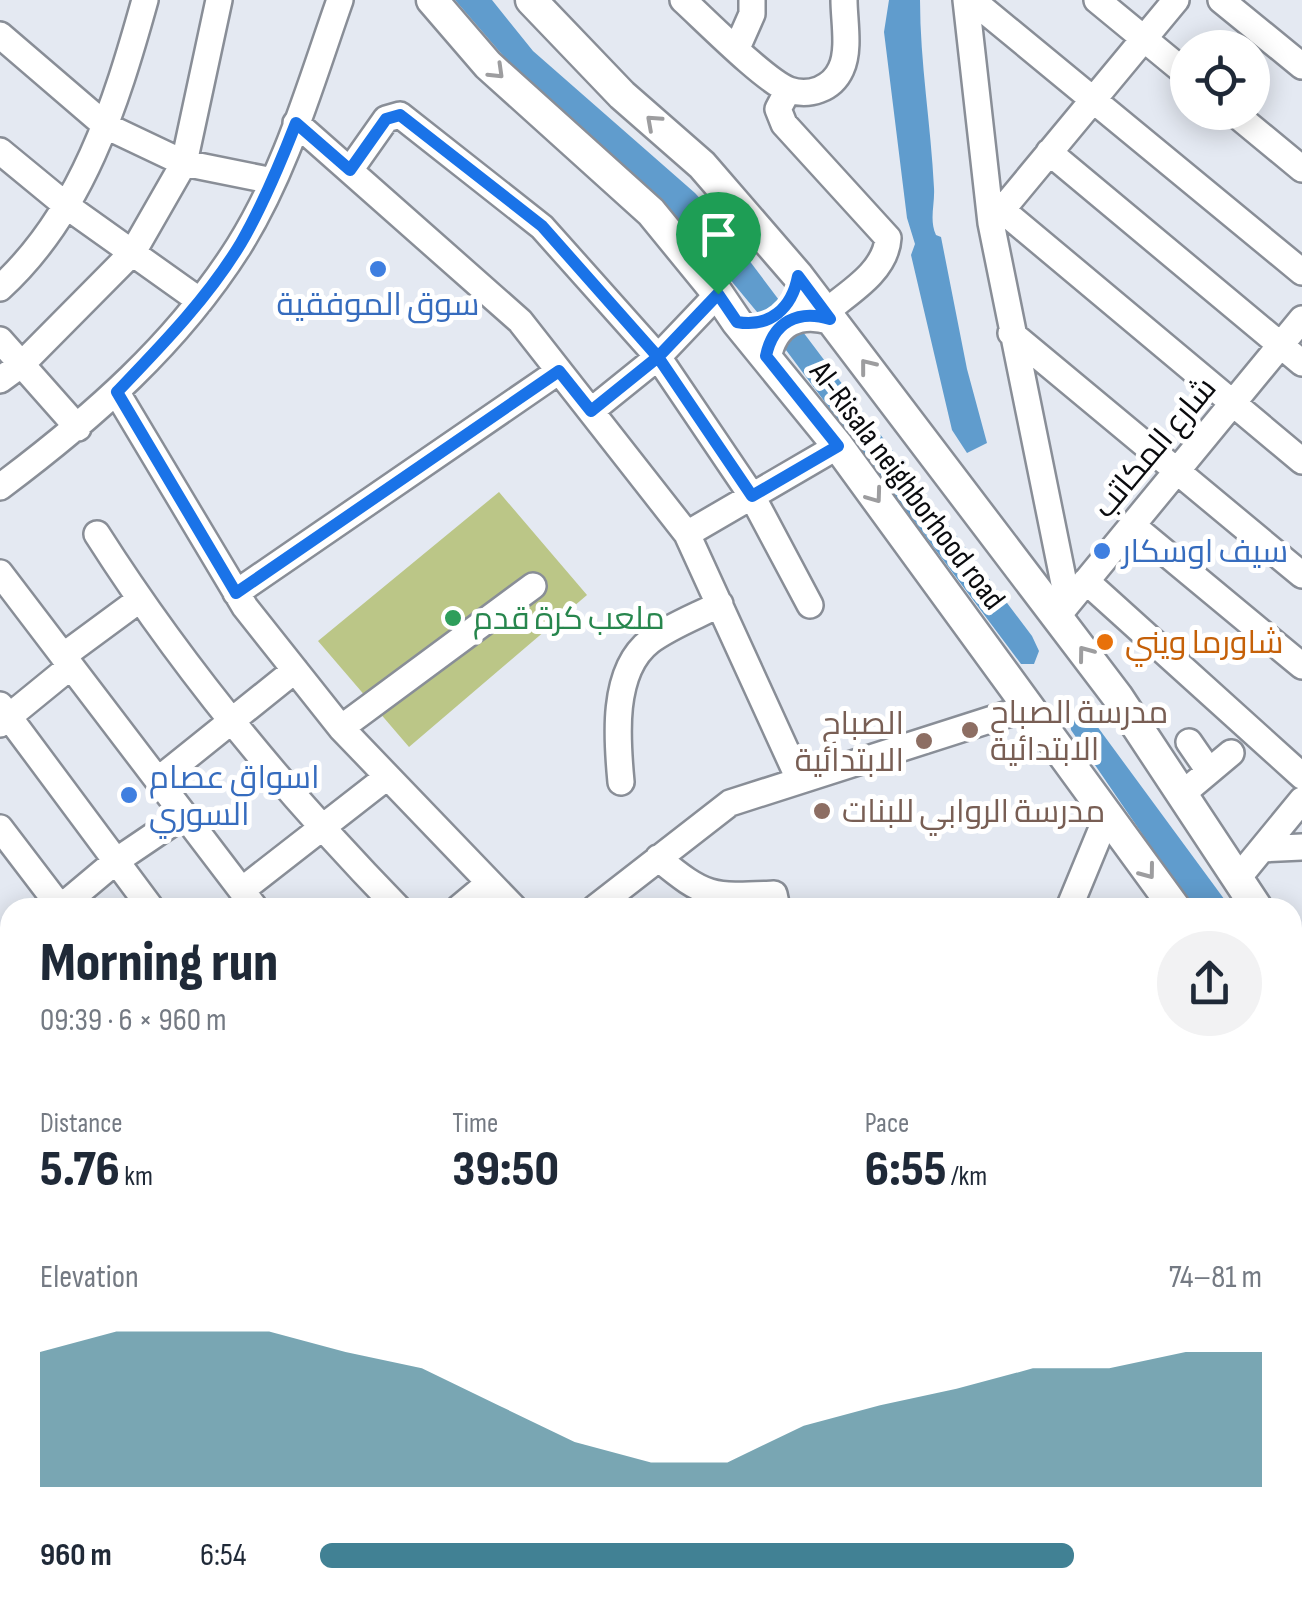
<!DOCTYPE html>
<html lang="en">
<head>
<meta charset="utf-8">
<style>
  :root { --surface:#fff; --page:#f2f2f3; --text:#1f2937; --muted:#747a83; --accent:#418194 }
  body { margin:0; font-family:"Sofia Sans Condensed",Cairo,sans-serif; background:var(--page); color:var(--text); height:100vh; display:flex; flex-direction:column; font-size:38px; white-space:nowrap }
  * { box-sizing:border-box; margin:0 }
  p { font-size:32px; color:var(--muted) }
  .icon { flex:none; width:55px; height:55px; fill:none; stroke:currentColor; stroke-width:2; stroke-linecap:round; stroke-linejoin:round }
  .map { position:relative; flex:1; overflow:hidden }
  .panel { position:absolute; left:0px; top:898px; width:1302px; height:718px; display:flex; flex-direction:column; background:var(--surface); border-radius:30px 30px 0 0; box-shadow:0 5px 25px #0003 }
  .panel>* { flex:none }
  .tools { position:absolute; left:1170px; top:30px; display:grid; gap:20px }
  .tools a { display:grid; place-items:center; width:100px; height:100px; border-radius:50%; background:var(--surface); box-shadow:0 5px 25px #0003; font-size:50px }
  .pin { position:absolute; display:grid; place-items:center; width:85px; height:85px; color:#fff; margin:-102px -42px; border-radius:50% 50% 50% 0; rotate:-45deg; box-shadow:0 0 10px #0007 }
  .pin .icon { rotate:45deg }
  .round { display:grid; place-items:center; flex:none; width:105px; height:105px; border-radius:52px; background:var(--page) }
  .head { display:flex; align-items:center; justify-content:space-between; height:170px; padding:0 40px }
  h1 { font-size:55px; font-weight:800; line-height:75px }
  .figures { display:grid; grid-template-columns:repeat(3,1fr); gap:15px; height:170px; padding:10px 40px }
  .figures div { display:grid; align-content:center }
  .figures b { font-size:50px; font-weight:800 }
  .figures small { font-size:28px; font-weight:400 }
  .figures p { font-size:28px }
  .chart { height:280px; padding:20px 40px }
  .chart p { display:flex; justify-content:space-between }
  .chart svg { width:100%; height:180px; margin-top:10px; fill:var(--accent); opacity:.7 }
  ul { padding:0 40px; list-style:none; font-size:32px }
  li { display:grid; grid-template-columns:160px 120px 1fr; align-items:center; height:75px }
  li i { height:25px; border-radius:12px; background:var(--accent) }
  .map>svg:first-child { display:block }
  .green { fill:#bbc687 }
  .water { fill:#609ccd }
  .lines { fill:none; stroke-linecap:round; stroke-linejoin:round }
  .minor-casing { stroke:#898e97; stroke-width:30 }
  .major-casing { stroke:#898e97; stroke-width:35 }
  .minor { stroke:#fff; stroke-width:25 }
  .major { stroke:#fff; stroke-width:30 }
  .oneway { stroke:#9d9d9f }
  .route-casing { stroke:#fff; stroke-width:20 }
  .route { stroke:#1a73e8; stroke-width:12 }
  .shop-dot { fill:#3f7fe0; stroke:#fff; stroke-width:4 }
  .leisure-dot { fill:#2e9e5b; stroke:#fff; stroke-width:4 }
  .food-dot { fill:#e8710a; stroke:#fff; stroke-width:4 }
  .education-dot { fill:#8d6e63; stroke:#fff; stroke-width:4 }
  .labels { text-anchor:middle; stroke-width:10; stroke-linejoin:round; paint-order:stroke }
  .shop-label { font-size:32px; fill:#366cbe; stroke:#fff; text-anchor:start }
  .street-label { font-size:32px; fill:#0a0b0e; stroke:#fff }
  .leisure-label { font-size:32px; fill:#27864d; stroke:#fff; text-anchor:start }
  .food-label { font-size:32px; fill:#c56008; stroke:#fff; text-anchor:start }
  .education-label { font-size:32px; fill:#785e54; stroke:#fff; text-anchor:start }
</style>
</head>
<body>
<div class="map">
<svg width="1302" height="1614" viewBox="0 0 1302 1614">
  <rect width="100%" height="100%" fill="#e4e9f2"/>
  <path class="green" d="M 499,492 L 587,595 L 409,747 L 318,641 Z
    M 0,1359 L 10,1368 L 10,1505 L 0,1518 Z"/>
  <path class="water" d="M 455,0 L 492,0 L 533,51 L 695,193 L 715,215 L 1032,636 L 1039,651 L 1034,664 L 1021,664 L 762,318 L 704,248 L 649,190 L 511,65 Z
    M 889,0 L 920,0 C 920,63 931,125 934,188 C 935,204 929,220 936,235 L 941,237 L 967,369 L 987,443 L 967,453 L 952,430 L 911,255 L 915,244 L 907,218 L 884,32 Z
    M 1079,713 L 1094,722 L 1230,907 L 1194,907 L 1186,898 L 1071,730 L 1070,721 Z
    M 1293,1376 L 1302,1388 L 1302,1434 L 1293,1422 Z
    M 785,1605 L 989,1605 L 991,1614 L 798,1614 Z"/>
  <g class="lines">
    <defs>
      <path id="minor" d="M 683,0 C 705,20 765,81 789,90 C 809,97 832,89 841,69 C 850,50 844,20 844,0
        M 966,0 L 991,223 L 1068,603
        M 972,0 L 1302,272
        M 1097,0 L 1188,75
        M 1221,0 L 1302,66
        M 0,35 L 106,126 L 184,163 L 273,181
        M 737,48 L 752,14 L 752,0
        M 788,90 L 778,109 L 784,124 L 888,238 C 886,271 850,292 825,312
        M 1233,112 L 1302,169
        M 296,123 L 520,321 L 687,534 L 799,779
        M 0,151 L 68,207 L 200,301
        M 1049,152 L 1302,363
        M 350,170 L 386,119 L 400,115 L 542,227 L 658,357 L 752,496 L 810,605
        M 1002,210 L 1302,461
        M 991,223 L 1176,0
        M 0,288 C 82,213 116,104 145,0
        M 1011,333 L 1302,575
        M 0,340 L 78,428
        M 0,380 L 22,364 L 133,252 L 184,163 L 219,0
        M 117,393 L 245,607 L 341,728 L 514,908
        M 591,411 L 658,357 L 718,294
        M 0,487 C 92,418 177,344 239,246 C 286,171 311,82 340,0
        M 1132,525 L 1302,666
        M 97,534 C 183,669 287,794 398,908
        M 687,534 L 838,446
        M 0,573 L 255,908
        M 1086,581 L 1302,776
        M 236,593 L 559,371
        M 1060,613 L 1302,319
        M 63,656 L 139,600
        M 0,705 L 151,908
        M 0,724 L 71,666
        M 341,728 L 533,586
        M 1189,742 L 1209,771
        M 158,780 L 295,670
        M 621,782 C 617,740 611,671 650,641 C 670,626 697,616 720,604
        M 1181,795 L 1231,753
        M 0,828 L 61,908
        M 1262,849 L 1302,847
        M 658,858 C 706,898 712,897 774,894 L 777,908
        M 1238,878 L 1302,800
        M 242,890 L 387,777
        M 60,908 L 116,861 L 184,815
        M 459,908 L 489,883
        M 595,908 L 730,803 L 1030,707
        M 1069,908 L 1107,816
        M 0,956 L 10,948
        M 0,1036 L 10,1049
        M 0,1112 L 10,1104
        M 1292,1234 L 1302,1229
        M 0,1286 L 10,1278
        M 0,1339 L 10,1333
        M 1292,1442 L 1302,1456
        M 1292,1520 L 1302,1519
        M 41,1605 L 55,1614
        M 393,1605 L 411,1614
        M 527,1605 L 542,1614
        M 680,1605 L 694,1614
        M 1025,1605 L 1026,1614
        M 1082,1605 L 1084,1614
        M 473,1614 L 480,1605"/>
      <path id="major" d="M 432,0 L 488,65 L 651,212 L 718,294 L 737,322 L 838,446 L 1175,908
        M 531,0 L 622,95 L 702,165 L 798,276 L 1117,696 L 1257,908
        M 766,356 C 773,322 798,309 831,319
        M 1292,962 L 1302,977
        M 1292,1080 L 1302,1095"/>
    </defs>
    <use href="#minor" class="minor-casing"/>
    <use href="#major" class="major-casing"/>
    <use href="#minor" class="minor"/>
    <use href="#major" class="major"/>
  </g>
  <defs><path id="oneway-chevron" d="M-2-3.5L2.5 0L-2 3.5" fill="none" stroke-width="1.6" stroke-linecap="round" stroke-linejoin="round" transform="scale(2.5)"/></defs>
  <g class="oneway">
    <use href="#oneway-chevron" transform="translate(497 72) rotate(44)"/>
    <use href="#oneway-chevron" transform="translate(653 122) rotate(-138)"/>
    <use href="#oneway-chevron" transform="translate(867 366) rotate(-128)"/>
    <use href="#oneway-chevron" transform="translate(875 496) rotate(54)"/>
    <use href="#oneway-chevron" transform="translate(1085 653) rotate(-127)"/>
    <use href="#oneway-chevron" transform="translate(1148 872) rotate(53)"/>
  </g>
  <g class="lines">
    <defs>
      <path id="route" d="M 718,294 L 658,357 L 591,411 L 559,371 L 236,593 L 117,392 C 161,346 208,298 241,243 C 263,205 280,164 296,123 L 350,170 L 386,119 L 400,115 L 542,226 L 658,357 L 752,496 L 838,446 L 766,356 C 773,322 798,309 830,319 L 798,276 C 792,308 770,328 737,322 L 718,294"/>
    </defs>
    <use href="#route" class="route-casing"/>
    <use href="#route" class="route"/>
  </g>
  <g class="shop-dot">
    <circle cx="378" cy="269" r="10"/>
    <circle cx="1102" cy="551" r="10"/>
    <circle cx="129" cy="795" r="10"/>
  </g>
  <circle class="leisure-dot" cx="453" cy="618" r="10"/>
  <circle class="food-dot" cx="1105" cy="642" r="10"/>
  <g class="education-dot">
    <circle cx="970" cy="730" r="10"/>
    <circle cx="924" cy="741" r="10"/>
    <circle cx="822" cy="811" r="10"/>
  </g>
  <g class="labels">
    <g class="shop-label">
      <text x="378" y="315" text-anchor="middle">سوق الموفقية</text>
      <text x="1122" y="562">سيف اوسكار</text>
      <text x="149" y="788">اسواق عصام<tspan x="149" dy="37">السوري</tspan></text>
    </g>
    <g class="street-label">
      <text transform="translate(1154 447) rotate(-50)" y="11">شارع المكاتب</text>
      <text transform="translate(908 485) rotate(53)" y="11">Al-Risala neighborhood road</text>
    </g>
    <g class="leisure-label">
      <text x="473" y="629">ملعب كرة قدم</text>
    </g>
    <g class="food-label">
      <text x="1125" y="653">شاورما ويني</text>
    </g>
    <g class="education-label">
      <text x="990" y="723">مدرسة الصباح<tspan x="990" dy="37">الابتدائية</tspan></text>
      <text x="904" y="734" text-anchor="end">الصباح<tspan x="904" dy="37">الابتدائية</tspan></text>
      <text x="842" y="822">مدرسة الروابي للبنات</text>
    </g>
  </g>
</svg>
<div class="tools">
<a><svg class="icon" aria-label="locate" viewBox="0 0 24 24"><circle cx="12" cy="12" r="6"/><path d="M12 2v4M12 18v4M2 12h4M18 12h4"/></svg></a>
</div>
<div class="pin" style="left:718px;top:294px;background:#1e9e55"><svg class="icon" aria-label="arrive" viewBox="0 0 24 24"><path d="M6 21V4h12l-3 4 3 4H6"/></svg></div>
<section class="panel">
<div class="head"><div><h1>Morning run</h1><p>09:39 · 6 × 960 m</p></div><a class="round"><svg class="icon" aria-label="share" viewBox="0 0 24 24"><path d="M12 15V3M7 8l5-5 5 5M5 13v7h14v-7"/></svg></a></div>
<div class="figures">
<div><p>Distance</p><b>5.76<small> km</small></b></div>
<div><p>Time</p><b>39:50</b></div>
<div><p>Pace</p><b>6:55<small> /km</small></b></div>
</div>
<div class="chart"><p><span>Elevation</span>74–81 m</p>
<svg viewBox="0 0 160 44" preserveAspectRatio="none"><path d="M0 44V11L10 6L20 6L30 6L40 11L50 15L60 24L70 33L80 38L90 38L100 29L110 24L120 20L130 15L140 15L150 11L160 11V44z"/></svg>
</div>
<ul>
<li><b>960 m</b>6:54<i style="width:80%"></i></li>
</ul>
</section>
</div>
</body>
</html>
